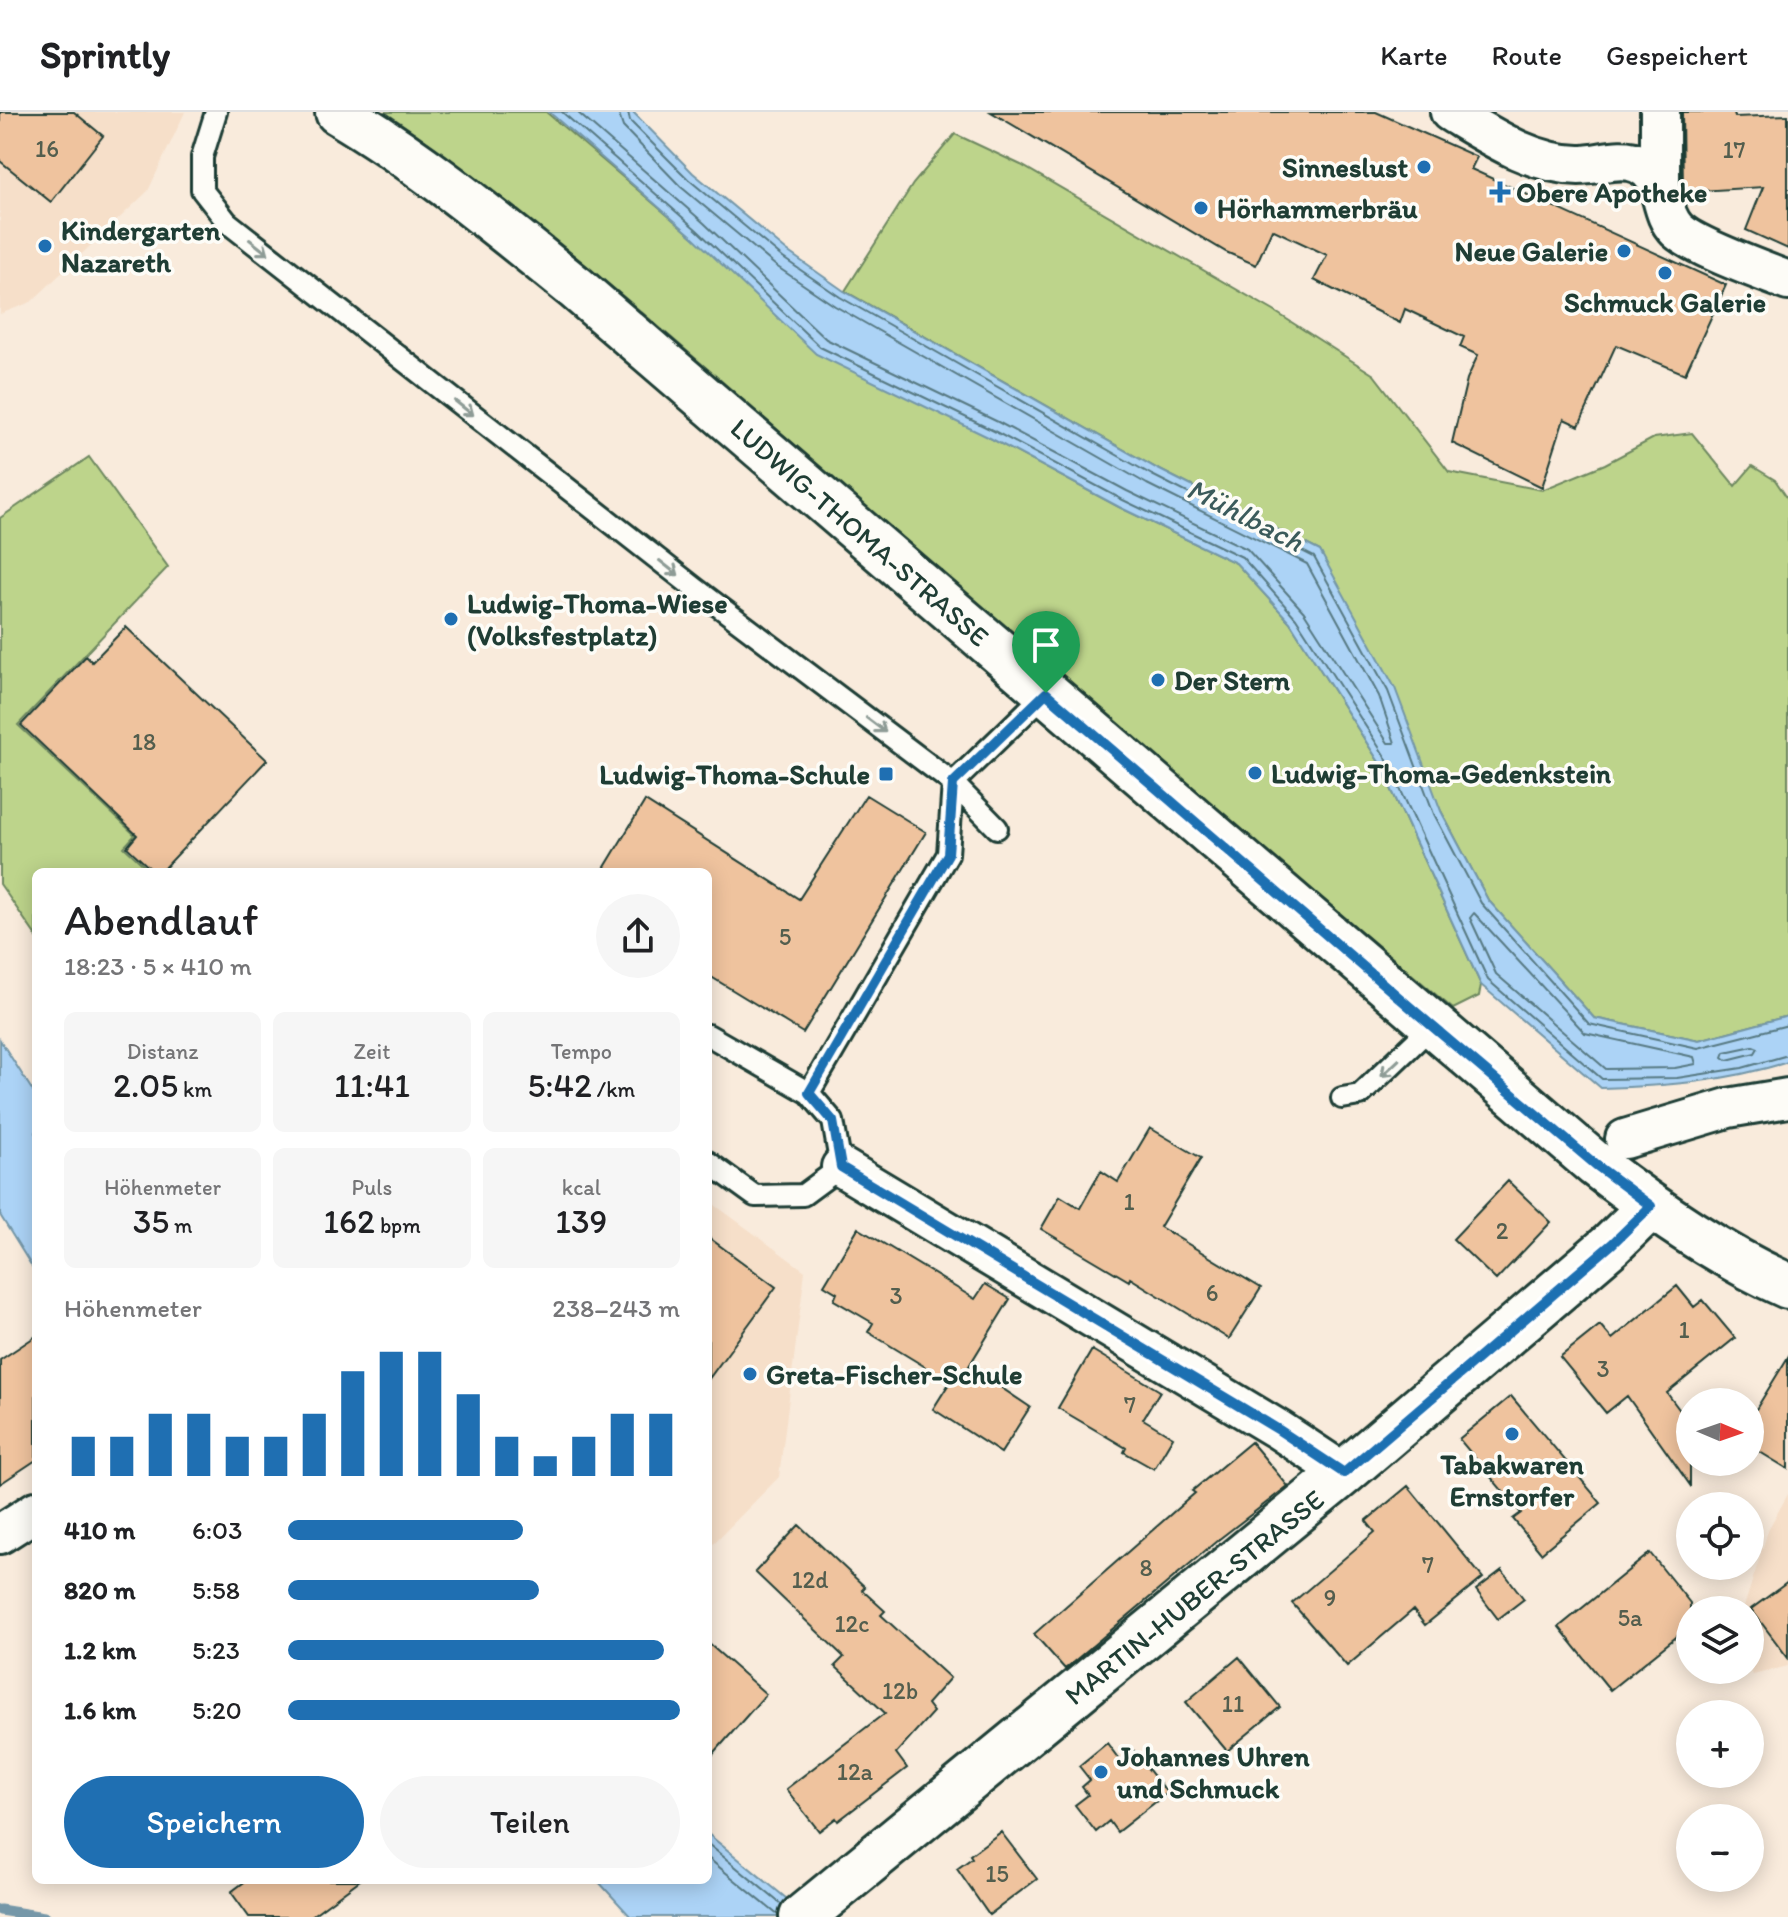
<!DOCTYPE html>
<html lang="de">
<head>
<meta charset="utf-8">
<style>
  :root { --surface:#fff; --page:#f6f6f6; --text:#202124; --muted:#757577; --line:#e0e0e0; --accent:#1f6fb2 }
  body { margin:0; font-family:Itim,sans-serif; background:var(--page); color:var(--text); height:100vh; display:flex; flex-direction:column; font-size:30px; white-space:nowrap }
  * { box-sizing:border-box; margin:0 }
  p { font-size:26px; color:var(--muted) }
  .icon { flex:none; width:44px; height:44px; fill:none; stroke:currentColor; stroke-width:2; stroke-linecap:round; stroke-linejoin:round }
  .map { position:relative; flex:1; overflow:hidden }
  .details { position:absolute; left:32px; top:756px; width:680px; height:1016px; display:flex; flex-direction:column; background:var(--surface); border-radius:12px; box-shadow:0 4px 20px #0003 }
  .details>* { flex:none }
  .needle { width:52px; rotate:92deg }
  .fabs { position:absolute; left:1676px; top:1276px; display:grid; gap:16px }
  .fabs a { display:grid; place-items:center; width:88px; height:88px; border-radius:50%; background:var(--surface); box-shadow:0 4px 20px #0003; font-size:40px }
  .pin { position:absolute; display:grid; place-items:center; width:68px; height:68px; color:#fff; margin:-82px -34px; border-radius:50% 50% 50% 0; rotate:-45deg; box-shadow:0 0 8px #0007 }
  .pin .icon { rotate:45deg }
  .round { display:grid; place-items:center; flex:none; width:84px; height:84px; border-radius:42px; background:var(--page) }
  .headline { display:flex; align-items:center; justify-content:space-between; height:136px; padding:0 32px }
  h1 { font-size:44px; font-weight:600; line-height:60px }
  .metrics { display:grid; grid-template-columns:repeat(3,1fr); gap:12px; height:136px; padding:8px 32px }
  .metrics div { display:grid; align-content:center; border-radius:12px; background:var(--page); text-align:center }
  .metrics b { font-size:34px; font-weight:600 }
  .metrics small { font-size:22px; font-weight:400 }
  .metrics p { font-size:22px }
  .chart { height:224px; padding:16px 32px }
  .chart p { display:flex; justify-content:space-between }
  .chart svg { width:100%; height:144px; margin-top:8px; stroke:var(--accent); stroke-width:6 }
  .primary-button { display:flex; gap:16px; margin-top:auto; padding:16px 32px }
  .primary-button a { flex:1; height:92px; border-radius:48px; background:var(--accent); color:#fff; font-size:32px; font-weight:600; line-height:92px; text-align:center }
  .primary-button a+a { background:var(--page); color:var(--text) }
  ul { padding:0 32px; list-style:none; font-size:26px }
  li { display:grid; grid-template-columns:128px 96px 1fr; align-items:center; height:60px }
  li i { height:20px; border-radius:10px; background:var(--accent) }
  header { display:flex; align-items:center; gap:48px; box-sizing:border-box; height:112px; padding:0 40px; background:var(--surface); border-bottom:2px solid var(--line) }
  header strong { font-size:38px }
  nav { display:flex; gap:44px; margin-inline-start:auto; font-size:28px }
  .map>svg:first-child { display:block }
  .built { fill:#f6dfc9 }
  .green { fill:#bdd48b; stroke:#6e8860; stroke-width:2 }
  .water { fill:#acd3f6; stroke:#7497a8; stroke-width:2 }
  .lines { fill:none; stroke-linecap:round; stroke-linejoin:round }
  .shore { stroke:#577982; stroke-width:2 }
  .stream { stroke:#7497a8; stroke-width:11 }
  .building { fill:#efc39e; stroke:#1f3d34; stroke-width:2 }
  .lane-casing { stroke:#1f3d34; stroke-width:26 }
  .street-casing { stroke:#1f3d34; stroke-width:44 }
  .secondary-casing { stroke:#1f3d34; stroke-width:50 }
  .lane { stroke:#fdfcf7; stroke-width:20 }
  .street { stroke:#fdfcf7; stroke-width:38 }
  .secondary { stroke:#fdfcf7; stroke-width:44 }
  .oneway { stroke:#8e9c96 }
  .route-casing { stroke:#fff; stroke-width:16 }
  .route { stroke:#1f6fb2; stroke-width:10 }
  .poi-dot { fill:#1f6fb2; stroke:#fdfcf7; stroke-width:3 }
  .labels { text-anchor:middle; stroke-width:7; stroke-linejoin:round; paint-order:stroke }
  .number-label { font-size:24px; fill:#535e4e }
  .poi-label { font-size:28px; font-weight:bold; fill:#1f3d34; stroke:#fdfcf7; text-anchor:start }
  .street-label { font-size:28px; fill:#1f3d34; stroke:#fdfcf7 }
  .water-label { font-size:30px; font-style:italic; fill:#3b5b5b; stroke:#fdfcf7 }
</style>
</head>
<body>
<header>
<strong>Sprintly</strong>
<nav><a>Karte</a><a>Route</a><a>Gespeichert</a></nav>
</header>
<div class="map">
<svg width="1788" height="1805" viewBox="0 0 1788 1805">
  <rect width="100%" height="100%" fill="#f9ebdc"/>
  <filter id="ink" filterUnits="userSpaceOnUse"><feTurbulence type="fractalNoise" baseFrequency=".0125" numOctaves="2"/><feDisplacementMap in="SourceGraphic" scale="16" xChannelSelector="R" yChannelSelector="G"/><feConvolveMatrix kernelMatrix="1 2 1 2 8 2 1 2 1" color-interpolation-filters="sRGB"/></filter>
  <g filter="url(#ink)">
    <path class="built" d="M 0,0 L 185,0 L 148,79 L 31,190 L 0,202 Z
      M 708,1088 L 805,1159 L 779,1365 L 708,1437 Z
      M 1788,1382 L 1788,1554 L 1753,1563 L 1750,1556 L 1750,1498 L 1743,1498 L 1769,1416 Z"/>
    <path class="green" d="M 385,0 L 546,0 L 692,124 L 990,326 L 1119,395 L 1236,451 L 1290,510 L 1379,650 L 1481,873 L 1479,884 L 1453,897 C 1260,734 1067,571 877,405 C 717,266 560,121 385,0 Z
      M 955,22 L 1021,53 L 1274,199 L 1374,263 L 1449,360 L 1542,378 L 1605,352 L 1654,326 L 1692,321 L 1735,374 L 1752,354 L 1775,368 L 1788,387 L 1788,904 L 1699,928 L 1594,906 L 1488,788 L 1441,699 L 1320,439 L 1156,356 L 845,179 L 913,72 Z
      M 89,345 L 168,455 L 18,613 L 135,723 L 124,735 L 151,760 L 36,760 L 36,824 L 0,772 L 0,406 Z"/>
    <path class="water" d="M 549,0 L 633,0 L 693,61 L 787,139 L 844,179 L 1156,356 L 1320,439 L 1395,576 L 1441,699 L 1488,788 L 1594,906 L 1699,928 L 1788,904 L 1788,950 C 1723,970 1668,974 1601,976 L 1481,873 L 1379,650 L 1290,510 L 1236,451 L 1119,395 L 990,326 L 816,242 L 692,124 Z
      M 0,928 L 36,984 L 36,1161 L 0,1103 Z
      M 708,1722 L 809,1805 L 631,1805 L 597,1768 L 708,1768 Z"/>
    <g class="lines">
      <path class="shore" d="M 562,0 L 697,118 L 820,235 L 994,319 L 1123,388 L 1242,445 L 1296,506 L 1386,646 L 1488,868 L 1602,967 L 1677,966 L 1742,956 L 1788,943
        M 577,0 L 704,111 L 826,227 L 998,310 L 1127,379 L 1247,437 L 1304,500 L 1388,631 L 1395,631 L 1379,584 L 1307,452 L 1147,372 L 835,194 L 776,154 L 681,75 L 623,15 L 618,0
        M 628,0 L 630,9 L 688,67 L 783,146 L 840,185 L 1152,363 L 1314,445 L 1388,579 L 1434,702 L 1481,791 L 1589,912 L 1698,936 L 1788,913
        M 1474,801 L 1585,921 L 1694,945 L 1696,952 L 1675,956 L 1606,957 L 1496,862 L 1470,806 Z
        M 1753,934 L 1758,936 L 1755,941 L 1727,948 L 1723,945 L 1725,940 Z
        M 708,1732 L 782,1793
        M 708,1746 L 779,1804"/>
      <path class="stream" d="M 0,1798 L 44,1805"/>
    </g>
    <path class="building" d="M 0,0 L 74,0 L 103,24 L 51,90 L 0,49 Z
      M 991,0 L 1376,0 L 1477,45 L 1471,57 L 1726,173 L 1685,262 L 1616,233 L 1579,314 L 1564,307 L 1542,375 L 1452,331 L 1467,267 L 1478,243 L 1460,235 L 1464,225 L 1405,197 L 1400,211 L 1314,168 L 1327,143 L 1272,117 L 1256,153 L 1226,140 Z
      M 1682,0 L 1734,0 L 1735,5 L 1788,3 L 1788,137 L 1746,118 L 1763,75 L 1683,80 Z
      M 126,515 L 267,648 L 161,760 L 154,760 L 127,735 L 137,723 L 21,613 L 86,544 L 92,550 Z
      M 866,683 L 926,720 L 803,921 L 708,863 L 708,760 L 602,760 L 645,689 L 799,787 Z
      M 1150,1016 L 1201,1046 L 1160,1115 L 1261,1176 L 1229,1227 L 1130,1166 L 1129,1169 L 1041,1117 L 1060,1084 L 1080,1096 L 1101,1059 L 1118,1070 Z
      M 1508,1069 L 1551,1110 L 1496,1168 L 1453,1127 Z
      M 858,1116 L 975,1187 L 985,1172 L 1010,1187 L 969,1254 L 1030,1295 L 1001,1341 L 933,1297 L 950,1270 L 868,1220 L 873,1211 L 834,1188 L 837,1181 L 824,1173 Z
      M 708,1125 L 776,1175 L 708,1268 Z
      M 1677,1174 L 1694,1195 L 1703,1188 L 1735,1226 L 1667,1281 L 1690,1312 L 1690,1373 L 1627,1284 L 1606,1301 L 1560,1245 L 1600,1213 L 1612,1227 Z
      M 36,1224 L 36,1348 L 0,1372 L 0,1248 Z
      M 1092,1238 L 1160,1279 L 1143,1307 L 1173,1325 L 1154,1357 L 1124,1340 L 1126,1336 L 1058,1296 Z
      M 1788,1245 L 1788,1357 L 1750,1334 L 1750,1307 Z
      M 1511,1284 L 1601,1391 L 1541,1441 L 1513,1407 L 1521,1401 L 1459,1327 Z
      M 1251,1330 L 1288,1374 L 1218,1428 L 1065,1557 L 1034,1522 L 1195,1381 L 1192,1379 Z
      M 1408,1374 L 1483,1466 L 1425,1513 L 1413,1498 L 1347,1554 L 1292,1491 L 1375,1420 L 1366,1409 Z
      M 799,1413 L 865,1475 L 862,1478 L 885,1499 L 881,1503 L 950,1566 L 927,1592 L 933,1600 L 896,1641 L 907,1656 L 838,1709 L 836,1706 L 819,1719 L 786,1677 L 885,1601 L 835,1554 L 844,1545 L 755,1460 Z
      M 1650,1441 L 1690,1491 L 1690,1514 L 1610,1578 L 1559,1515 Z
      M 1502,1458 L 1524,1487 L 1498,1507 L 1476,1478 Z
      M 1788,1470 L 1788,1546 L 1751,1497 Z
      M 708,1531 L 766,1582 L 708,1648 Z
      M 1239,1545 L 1280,1595 L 1227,1639 L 1186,1590 Z
      M 1107,1631 L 1121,1650 L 1134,1639 L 1167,1681 L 1117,1720 L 1109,1709 L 1096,1720 L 1075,1693 L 1088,1683 L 1082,1675 L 1090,1668 L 1079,1654 Z
      M 1001,1720 L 1037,1767 L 989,1803 L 957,1757 L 972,1746 L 970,1743 Z
      M 247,1768 L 360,1768 L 310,1805 L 249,1805 L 231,1780 Z"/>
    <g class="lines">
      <defs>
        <path id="lane" d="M 216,0 L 202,45 L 202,78 L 227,110 L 696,477 L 953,671 L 997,716
          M 708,923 L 809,981 L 833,1009 L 841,1055 L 803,1083 L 755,1084 L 708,1050
          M 809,981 L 948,742 L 953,671 L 1046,581
          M 1342,986 L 1360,983 L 1432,914"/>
        <path id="street" d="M 1450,0 C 1490,24 1531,52 1579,53 C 1599,53 1621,43 1639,52 C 1667,64 1657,99 1677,118 C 1695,135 1762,159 1788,169
          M 1660,0 L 1660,75
          M 1625,1027 L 1728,996 L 1788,986
          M 841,1055 L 1279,1318 L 1344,1361
          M 0,1422 L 36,1399"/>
        <path id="secondary" d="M 338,0 C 424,51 499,114 576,176 L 1596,1053 C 1655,1099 1720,1144 1788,1174
          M 802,1805 L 1344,1361 L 1612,1132 L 1651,1094"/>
      </defs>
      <use href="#lane" class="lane-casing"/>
      <use href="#street" class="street-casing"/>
      <use href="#secondary" class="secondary-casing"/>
      <use href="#lane" class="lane"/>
      <use href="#street" class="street"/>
      <use href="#secondary" class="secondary"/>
    </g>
    <defs><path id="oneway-shaft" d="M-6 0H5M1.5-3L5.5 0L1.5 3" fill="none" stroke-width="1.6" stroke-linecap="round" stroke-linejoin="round" transform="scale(2)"/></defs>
    <g class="oneway">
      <use href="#oneway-shaft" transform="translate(259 135) rotate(38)"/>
      <use href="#oneway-shaft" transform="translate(464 296) rotate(38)"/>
      <use href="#oneway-shaft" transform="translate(669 456) rotate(38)"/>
      <use href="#oneway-shaft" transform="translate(876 613) rotate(37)"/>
      <use href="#oneway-shaft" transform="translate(1390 956) rotate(137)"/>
    </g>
  </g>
  <g class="lines" filter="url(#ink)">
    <defs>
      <path id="route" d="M 1046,581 L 1432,914 L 1596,1053 L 1651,1094 L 1612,1132 L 1344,1361 L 1279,1318 L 841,1055 L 833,1009 L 809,981 L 948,742 L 953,671 Z"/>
    </defs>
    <use href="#route" class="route-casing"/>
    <use href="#route" class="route"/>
  </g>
  <g class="poi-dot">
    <circle cx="1424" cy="55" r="8"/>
    <path d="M1496 68h8v8h8v8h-8v8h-8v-8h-8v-8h8z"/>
    <circle cx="1201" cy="96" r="8"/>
    <circle cx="45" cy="134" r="8"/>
    <circle cx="1624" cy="139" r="8"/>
    <circle cx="1665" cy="161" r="8"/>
    <circle cx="451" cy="507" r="8"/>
    <circle cx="1158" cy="568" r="8"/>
    <circle cx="1255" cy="661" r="8"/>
    <rect x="878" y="654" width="16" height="16" rx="4"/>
    <circle cx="750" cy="1262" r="8"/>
    <circle cx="1512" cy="1322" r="8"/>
    <circle cx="1101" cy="1660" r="8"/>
  </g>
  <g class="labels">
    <g class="number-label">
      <text x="47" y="45">16</text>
      <text x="1734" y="46">17</text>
      <text x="144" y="638">18</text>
      <text x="785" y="833">5</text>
      <text x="1129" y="1098">1</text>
      <text x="1502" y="1127">2</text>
      <text x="1212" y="1189">6</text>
      <text x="896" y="1192">3</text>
      <text x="1684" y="1226">1</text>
      <text x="1603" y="1265">3</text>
      <text x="1130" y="1301">7</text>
      <text x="1428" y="1461">7</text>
      <text x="1146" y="1464">8</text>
      <text x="810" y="1476">12d</text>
      <text x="1330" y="1494">9</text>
      <text x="1630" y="1514">5a</text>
      <text x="852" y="1520">12c</text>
      <text x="900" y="1587">12b</text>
      <text x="1233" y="1600">11</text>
      <text x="855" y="1668">12a</text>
      <text x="997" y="1770">15</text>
    </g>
    <g class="poi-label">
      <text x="1408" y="65" text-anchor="end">Sinneslust</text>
      <text x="1516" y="90">Obere Apotheke</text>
      <text x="1217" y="106">Hörhammerbräu</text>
      <text x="61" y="128">Kindergarten<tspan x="61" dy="32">Nazareth</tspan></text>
      <text x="1608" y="149" text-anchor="end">Neue Galerie</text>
      <text x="1665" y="200" text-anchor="middle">Schmuck Galerie</text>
      <text x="467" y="501">Ludwig-Thoma-Wiese<tspan x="467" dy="32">(Volksfestplatz)</tspan></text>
      <text x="1174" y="578">Der Stern</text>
      <text x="1271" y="671">Ludwig-Thoma-Gedenkstein</text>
      <text x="870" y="672" text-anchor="end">Ludwig-Thoma-Schule</text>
      <text x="766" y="1272">Greta-Fischer-Schule</text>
      <text x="1512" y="1362" text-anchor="middle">Tabakwaren<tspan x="1512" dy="32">Ernstorfer</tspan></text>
      <text x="1117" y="1654">Johannes Uhren<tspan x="1117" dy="32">und Schmuck</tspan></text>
    </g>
    <g class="street-label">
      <text transform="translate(860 420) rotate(41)" y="10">LUDWIG-THOMA-STRASSE</text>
      <text transform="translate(1194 1485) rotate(-39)" y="10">MARTIN-HUBER-STRASSE</text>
    </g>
    <g class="water-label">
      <text transform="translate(1245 403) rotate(27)" y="10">Mühlbach</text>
    </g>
  </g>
</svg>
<div class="fabs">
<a><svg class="needle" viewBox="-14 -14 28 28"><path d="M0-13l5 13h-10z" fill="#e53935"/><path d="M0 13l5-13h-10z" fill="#757577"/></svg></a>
<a><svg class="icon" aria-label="locate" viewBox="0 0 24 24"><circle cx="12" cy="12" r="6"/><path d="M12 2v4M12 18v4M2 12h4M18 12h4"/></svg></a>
<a><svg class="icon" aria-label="layers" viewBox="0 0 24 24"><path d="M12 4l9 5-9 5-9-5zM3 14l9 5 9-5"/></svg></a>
<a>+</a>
<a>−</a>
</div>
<div class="pin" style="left:1046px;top:581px;background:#1e9e55"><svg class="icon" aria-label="arrive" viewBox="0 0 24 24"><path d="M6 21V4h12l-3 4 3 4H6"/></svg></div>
<section class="details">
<div class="headline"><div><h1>Abendlauf</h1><p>18:23 · 5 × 410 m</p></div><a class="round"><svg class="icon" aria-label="share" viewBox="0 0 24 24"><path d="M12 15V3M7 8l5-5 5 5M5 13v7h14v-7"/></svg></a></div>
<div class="metrics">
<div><p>Distanz</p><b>2.05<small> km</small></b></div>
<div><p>Zeit</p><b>11:41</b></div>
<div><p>Tempo</p><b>5:42<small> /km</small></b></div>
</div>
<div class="metrics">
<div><p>Höhenmeter</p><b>35<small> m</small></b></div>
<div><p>Puls</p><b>162<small> bpm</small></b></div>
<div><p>kcal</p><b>139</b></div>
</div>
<div class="chart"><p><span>Höhenmeter</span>238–243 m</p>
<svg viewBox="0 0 160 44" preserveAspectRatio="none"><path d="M5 44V32M15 44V32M25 44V25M35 44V25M45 44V32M55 44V32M65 44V25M75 44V12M85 44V6M95 44V6M105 44V19M115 44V32M125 44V38M135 44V32M145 44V25M155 44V25"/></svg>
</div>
<ul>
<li><b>410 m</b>6:03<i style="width:60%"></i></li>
<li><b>820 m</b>5:58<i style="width:64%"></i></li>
<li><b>1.2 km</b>5:23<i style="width:96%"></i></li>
<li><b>1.6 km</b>5:20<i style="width:100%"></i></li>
</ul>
<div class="primary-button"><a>Speichern</a><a>Teilen</a></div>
</section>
</div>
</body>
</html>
